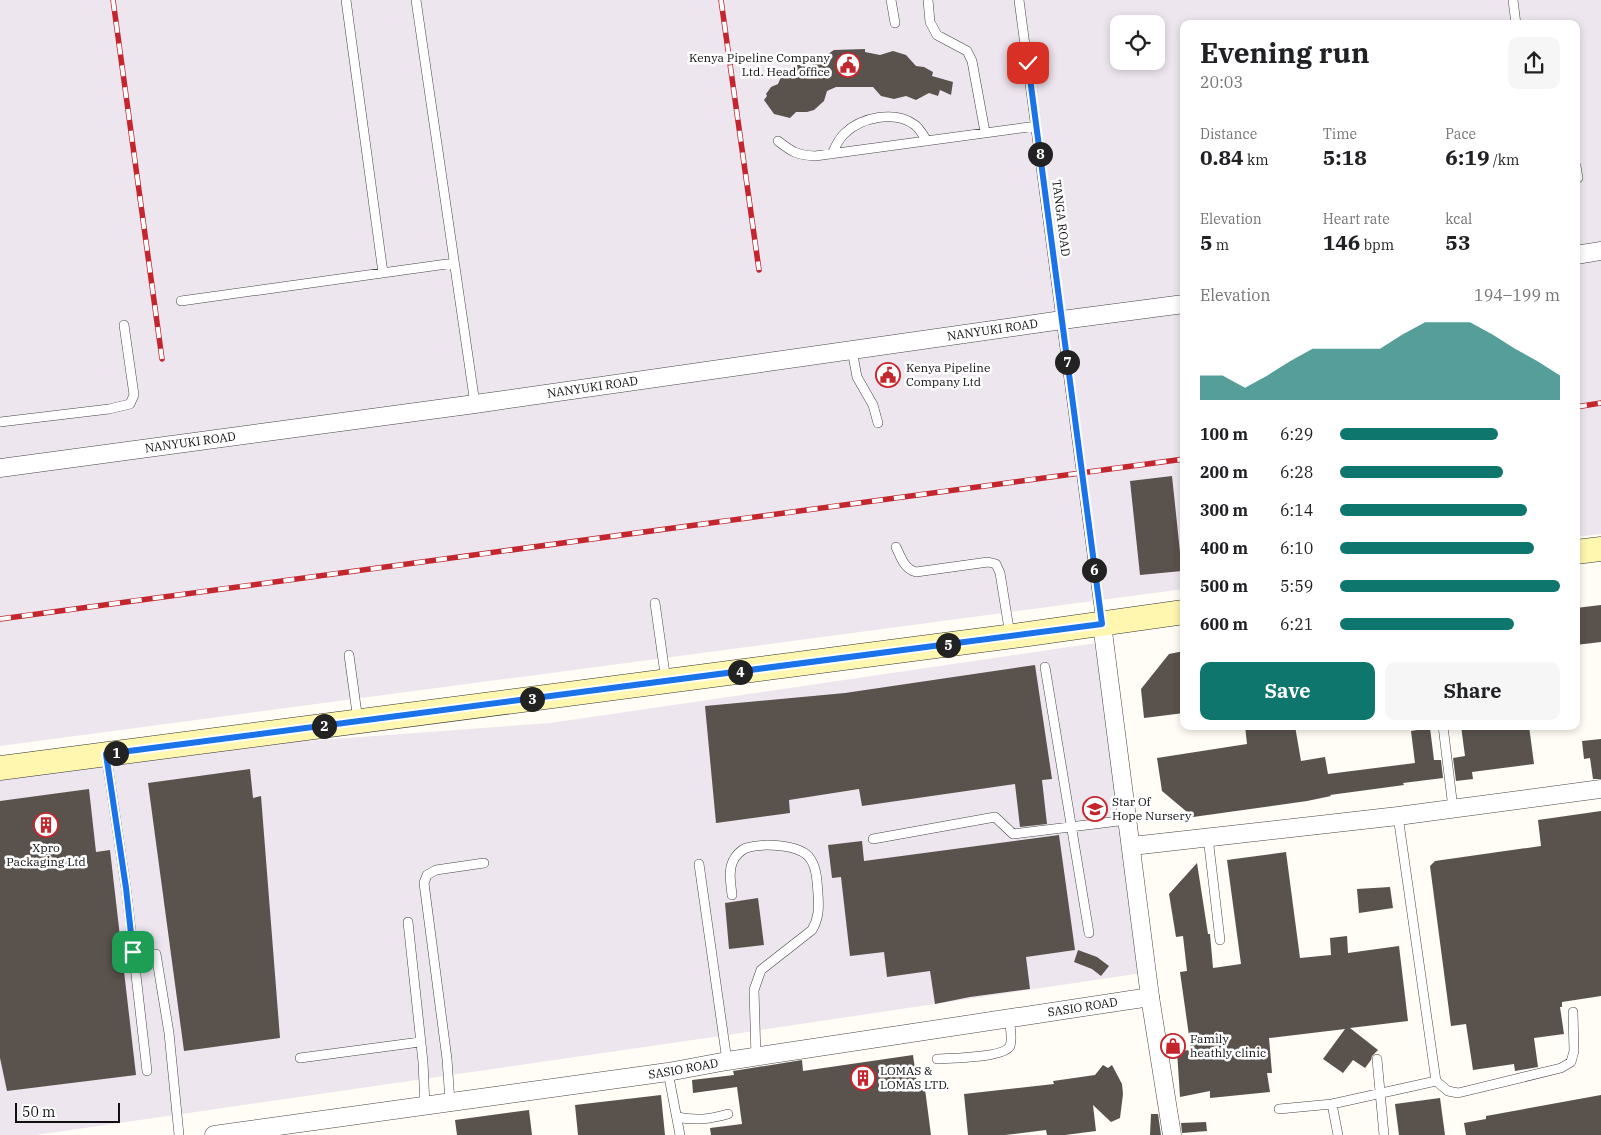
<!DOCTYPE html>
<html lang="en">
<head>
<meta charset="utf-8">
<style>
  :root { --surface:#fff; --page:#f6f6f6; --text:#202124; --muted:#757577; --accent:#0f766e }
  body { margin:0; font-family:"IBM Plex Serif",serif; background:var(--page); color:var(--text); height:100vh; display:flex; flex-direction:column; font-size:19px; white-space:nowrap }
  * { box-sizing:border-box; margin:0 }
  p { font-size:16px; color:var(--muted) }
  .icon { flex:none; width:28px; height:28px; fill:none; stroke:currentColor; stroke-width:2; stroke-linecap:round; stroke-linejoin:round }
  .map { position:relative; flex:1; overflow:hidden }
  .side { position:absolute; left:1180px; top:20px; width:400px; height:710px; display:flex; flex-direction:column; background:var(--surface); border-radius:10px; box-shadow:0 2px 8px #0003 }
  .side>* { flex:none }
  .tools { position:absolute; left:1110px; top:15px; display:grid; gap:10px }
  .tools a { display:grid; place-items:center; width:55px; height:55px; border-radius:10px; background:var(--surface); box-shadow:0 2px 8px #0003; font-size:25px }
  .scale { position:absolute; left:15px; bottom:12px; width:105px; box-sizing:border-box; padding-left:5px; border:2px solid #111; border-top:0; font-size:14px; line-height:18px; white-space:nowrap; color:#111; -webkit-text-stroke:4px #fff; paint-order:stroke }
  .pin { position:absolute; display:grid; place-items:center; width:42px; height:42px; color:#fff; margin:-21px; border-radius:10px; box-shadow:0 2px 8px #0006 }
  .km { position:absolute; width:25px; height:25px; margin:-12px; border-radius:50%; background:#222; color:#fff; font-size:14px; line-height:25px; text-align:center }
  .round { display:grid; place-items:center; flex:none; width:52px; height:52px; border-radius:10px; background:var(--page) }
  .overview { display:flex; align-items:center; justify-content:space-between; height:85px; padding:0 20px }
  h1 { font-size:28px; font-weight:700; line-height:38px }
  .figures { display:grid; grid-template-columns:repeat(3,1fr); gap:8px; height:85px; padding:5px 20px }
  .figures div { display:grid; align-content:center }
  .figures b { font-size:21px; font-weight:700 }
  .figures small { font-size:14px; font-weight:400 }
  .figures p { font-size:14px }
  .chart { height:140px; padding:10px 20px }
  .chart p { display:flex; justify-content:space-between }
  .chart svg { width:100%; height:90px; margin-top:5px; fill:var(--accent); opacity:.7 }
  .cta { display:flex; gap:10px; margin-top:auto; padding:10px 20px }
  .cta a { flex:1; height:58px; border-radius:10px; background:var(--accent); color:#fff; font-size:20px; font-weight:700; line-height:58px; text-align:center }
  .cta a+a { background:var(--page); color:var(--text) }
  ul { padding:0 20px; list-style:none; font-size:16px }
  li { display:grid; grid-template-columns:80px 60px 1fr; align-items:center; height:38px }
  li i { height:12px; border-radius:6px; background:var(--accent) }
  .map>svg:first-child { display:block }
  .industrial { fill:#eee6ef; fill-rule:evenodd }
  .building { fill:#5a524d }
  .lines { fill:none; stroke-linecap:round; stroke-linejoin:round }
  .service-casing { stroke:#444; stroke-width:10 }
  .minor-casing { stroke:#444; stroke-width:19 }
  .secondary-casing { stroke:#333; stroke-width:25 }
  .service { stroke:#fff; stroke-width:9 }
  .minor { stroke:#fff; stroke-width:18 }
  .secondary { stroke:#fff6b0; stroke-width:24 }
  .rail-casing { stroke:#c4262e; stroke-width:5.5 }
  .rail { stroke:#fff; stroke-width:4; stroke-dasharray:11; stroke-linecap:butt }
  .route-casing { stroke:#fff; stroke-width:10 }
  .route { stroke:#1a73e8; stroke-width:6 }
  .labels { text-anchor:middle; stroke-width:5; stroke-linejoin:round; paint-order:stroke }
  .poi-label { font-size:12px; fill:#111; stroke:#fff; text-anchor:start }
  .street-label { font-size:12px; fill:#111; stroke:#fff }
</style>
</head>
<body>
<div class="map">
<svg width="1601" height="1135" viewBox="0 0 1601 1135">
  <rect width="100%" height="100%" fill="#fffdf5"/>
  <path class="industrial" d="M 0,0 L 1601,0 L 1601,534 L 1576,537 L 1576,24 L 1184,24 L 1184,589 L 0,746 ZM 1119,24 L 1156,24 L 1156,61 L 1119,61 Z
    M 1096,643 L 1142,973 L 741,1033 L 36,1135 L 0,1135 L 0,775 L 236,746 L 550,723 Z"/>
  <path class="building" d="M 865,49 L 865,52 L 880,55 L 893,51 L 906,55 L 916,66 L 924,67 L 933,72 L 932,76 L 953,82 L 951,95 L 940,90 L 938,96 L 929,93 L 916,100 L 906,96 L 894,99 L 881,96 L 873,87 L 836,87 L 827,91 L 824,101 L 814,110 L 807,112 L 796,112 L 790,118 L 774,114 L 764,100 L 767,96 L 766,94 L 771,87 L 778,84 L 781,77 L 791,68 L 798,65 L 810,66 L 834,50 Z
    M 1172,476 L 1182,571 L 1140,575 L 1130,481 Z
    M 1601,605 L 1601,642 L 1576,645 L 1576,608 Z
    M 1184,651 L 1184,713 L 1144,718 L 1141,689 L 1169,654 Z
    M 1035,665 L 1052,779 L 1042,780 L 1047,824 L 1020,827 L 1015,784 L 862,806 L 859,789 L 789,800 L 790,813 L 716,823 L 705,706 L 845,693 Z
    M 1245,726 L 1295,726 L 1301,761 L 1325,757 L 1328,774 L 1415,763 L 1411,731 L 1430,728 L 1434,760 L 1441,760 L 1443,778 L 1403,783 L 1404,785 L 1330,795 L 1331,796 L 1307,801 L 1193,817 L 1162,791 L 1157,758 L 1247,744 Z
    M 1461,726 L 1529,726 L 1534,764 L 1472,772 L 1473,779 L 1456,781 L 1453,758 L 1465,756 Z
    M 1601,739 L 1601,779 L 1593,779 L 1590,758 L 1584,759 L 1582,741 Z
    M 250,769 L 253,798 L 261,796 L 280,1038 L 184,1051 L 148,783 Z
    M 89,789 L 96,852 L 110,850 L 136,1075 L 7,1091 L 0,1058 L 0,801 Z
    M 1601,811 L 1601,996 L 1562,1002 L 1562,1007 L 1560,1007 L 1564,1034 L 1534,1038 L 1538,1067 L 1515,1071 L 1514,1064 L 1473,1070 L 1466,1024 L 1451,1026 L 1430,866 L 1435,861 L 1541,846 L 1538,820 Z
    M 1059,835 L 1075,950 L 1026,957 L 1030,989 L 970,997 L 935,1004 L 930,971 L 887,977 L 884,952 L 850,956 L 841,877 L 832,878 L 828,845 L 862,841 L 864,861 Z
    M 1286,852 L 1300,958 L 1331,955 L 1330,938 L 1347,936 L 1348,953 L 1399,946 L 1408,1021 L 1350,1028 L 1378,1050 L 1372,1056 L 1371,1060 L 1365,1068 L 1353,1060 L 1343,1073 L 1323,1059 L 1345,1029 L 1269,1038 L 1272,1073 L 1267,1073 L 1270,1092 L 1210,1098 L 1210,1091 L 1180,1097 L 1177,1051 L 1191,1050 L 1180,972 L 1187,971 L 1183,936 L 1176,937 L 1169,894 L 1197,863 L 1208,934 L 1210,934 L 1213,968 L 1241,964 L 1227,860 Z
    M 1390,887 L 1393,908 L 1359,913 L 1357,889 Z
    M 758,898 L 764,945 L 729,949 L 725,903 Z
    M 1078,950 L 1097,957 L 1109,966 L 1101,976 L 1092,969 L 1074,962 Z
    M 913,1055 L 918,1090 L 925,1089 L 931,1135 L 711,1135 L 710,1128 L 742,1124 L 737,1087 L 693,1093 L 692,1080 L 734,1075 L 733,1071 L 802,1060 L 803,1071 Z
    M 1103,1065 L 1108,1068 L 1112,1065 L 1122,1084 L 1123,1094 L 1120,1118 L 1111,1122 L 1093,1105 L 1096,1131 L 1065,1135 L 1047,1135 L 1046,1130 L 1005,1135 L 968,1135 L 964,1094 L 1054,1084 L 1053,1081 L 1095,1075 Z
    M 661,1095 L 665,1135 L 578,1135 L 575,1105 Z
    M 1601,1095 L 1601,1135 L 1466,1135 L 1464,1123 L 1486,1119 L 1486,1116 Z
    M 1440,1098 L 1445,1135 L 1399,1135 L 1395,1104 Z
    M 529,1110 L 532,1135 L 457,1135 L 455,1120 Z
    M 1151,1114 L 1158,1114 L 1161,1135 L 1150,1135 Z
    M 1206,1122 L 1207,1131 L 1182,1133 L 1181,1123 Z"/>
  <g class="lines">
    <defs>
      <path id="service" d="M 346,0 L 383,273
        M 416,0 L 475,404
        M 891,0 L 895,23
        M 928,0 L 930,22 L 937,35 L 967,51 L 972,61 L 985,132
        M 1019,0 L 1101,622
        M 1513,0 L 1516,24
        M 778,141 C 792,152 797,155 815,156 L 1036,126
        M 832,154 C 835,147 839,139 844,134 C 861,117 895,110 915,125 C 920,129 923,135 927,141
        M 1576,166 L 1578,178
        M 181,301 L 454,263
        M 852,350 L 857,377 L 873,405 L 878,423
        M 0,422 L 109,409 L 130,404 L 134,395 L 124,325
        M 896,547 C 901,557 904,569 916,572 L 988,562 L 996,564 L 1000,573 L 1010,635
        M 655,603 L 666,681
        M 349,655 L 358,721
        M 1045,667 L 1089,933
        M 1443,726 L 1453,808
        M 106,754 L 126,888 L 147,1071
        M 1398,816 L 1436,1081 L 1448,1091 L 1458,1093 L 1561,1068 L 1571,1062 L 1574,1051 L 1573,1012
        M 1208,837 L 1220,940
        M 873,839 L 995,817 L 1013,834 L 1127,820
        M 699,864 L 727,1061
        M 732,895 C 731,884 728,871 733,861 C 735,856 741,850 746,848 C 762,843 798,844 809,857 C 817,867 817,881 818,894 C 819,908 819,918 812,930 L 761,970 L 754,990 L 756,1057
        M 408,922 L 423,1062 L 425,1106
        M 156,954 L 169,1033 L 179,1135
        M 300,1058 L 420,1042
        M 937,1059 C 951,1058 1004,1058 1010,1046 C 1013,1038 1010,1027 1009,1019
        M 1377,1059 L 1384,1135
        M 668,1072 L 680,1135
        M 450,1102 L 447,1059 L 424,883 L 427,875 L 436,870 L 484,863
        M 1332,1104 L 1338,1135
        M 1279,1109 L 1332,1104 L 1436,1081
        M 677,1117 C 696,1121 710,1119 728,1114"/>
      <g id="minor">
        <path d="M 1576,255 L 1601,251"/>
        <path id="s1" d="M 0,468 L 475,404 L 1062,320 L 1184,304"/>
        <path d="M 1102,624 L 1150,997 L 1172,1135"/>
        <path d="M 1132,846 L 1398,816 L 1601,789"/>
        <path id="s2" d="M 214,1135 L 668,1072 L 727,1061 L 1150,997"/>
      </g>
      <path id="secondary" d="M 1576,552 L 1601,549
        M 0,768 L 1028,634 L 1184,612"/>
    </defs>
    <use href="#service" class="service-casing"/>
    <use href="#minor" class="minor-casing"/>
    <use href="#secondary" class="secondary-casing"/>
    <use href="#service" class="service"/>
    <use href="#minor" class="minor"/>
    <use href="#secondary" class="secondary"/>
    <defs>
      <path id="rail" d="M 113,0 L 162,359
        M 721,0 L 759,270
        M 1576,407 L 1601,403
        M 0,619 L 1184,459"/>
    </defs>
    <use href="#rail" class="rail-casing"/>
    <use href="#rail" class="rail"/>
  </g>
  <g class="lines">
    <defs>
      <path id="route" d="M 133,952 L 126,888 L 106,754 L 1102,624 L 1028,63"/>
    </defs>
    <use href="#route" class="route-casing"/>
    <use href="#route" class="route"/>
  </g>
  <defs>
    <symbol id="civic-ring" viewBox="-11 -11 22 22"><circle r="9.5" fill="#fff" stroke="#c4262e" stroke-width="1.5"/><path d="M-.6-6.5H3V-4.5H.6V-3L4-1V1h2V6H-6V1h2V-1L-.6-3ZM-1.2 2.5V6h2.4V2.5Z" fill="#c4262e"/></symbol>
    <symbol id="school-ring" viewBox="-11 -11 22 22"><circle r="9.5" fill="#fff" stroke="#c4262e" stroke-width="1.5"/><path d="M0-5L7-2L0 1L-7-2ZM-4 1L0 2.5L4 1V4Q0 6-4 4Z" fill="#c4262e"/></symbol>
    <symbol id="building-ring" viewBox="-11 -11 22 22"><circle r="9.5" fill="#fff" stroke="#c4262e" stroke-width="1.5"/><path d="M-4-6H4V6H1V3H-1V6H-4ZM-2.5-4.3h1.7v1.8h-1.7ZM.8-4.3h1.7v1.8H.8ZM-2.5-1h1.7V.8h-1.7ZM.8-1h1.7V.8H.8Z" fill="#c4262e"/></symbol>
    <symbol id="shop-ring" viewBox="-11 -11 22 22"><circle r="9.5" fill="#fff" stroke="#c4262e" stroke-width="1.5"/><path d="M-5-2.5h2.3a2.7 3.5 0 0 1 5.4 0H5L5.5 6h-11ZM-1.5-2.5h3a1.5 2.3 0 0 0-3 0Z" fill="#c4262e"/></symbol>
  </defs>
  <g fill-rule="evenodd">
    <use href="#civic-ring" x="834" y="51" width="28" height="28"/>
    <use href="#civic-ring" x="874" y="361" width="28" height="28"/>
    <use href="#school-ring" x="1081" y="795" width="28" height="28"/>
    <use href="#building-ring" x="32" y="811" width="28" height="28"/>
    <use href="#shop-ring" x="1159" y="1032" width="28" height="28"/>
    <use href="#building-ring" x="849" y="1064" width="28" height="28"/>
  </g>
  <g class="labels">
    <g class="poi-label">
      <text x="830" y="62" text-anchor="end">Kenya Pipeline Company<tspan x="830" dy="14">Ltd. Head office</tspan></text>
      <text x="906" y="372">Kenya Pipeline<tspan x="906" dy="14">Company Ltd</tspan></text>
      <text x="1112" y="806">Star Of<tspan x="1112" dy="14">Hope Nursery</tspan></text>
      <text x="46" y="852" text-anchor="middle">Xpro<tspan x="46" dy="14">Packaging Ltd</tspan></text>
      <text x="1190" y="1043">Family<tspan x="1190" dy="14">heathly clinic</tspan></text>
      <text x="880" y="1075">LOMAS &amp;<tspan x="880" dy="14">LOMAS LTD.</tspan></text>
    </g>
    <g class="street-label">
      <text transform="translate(1061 218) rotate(83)" y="4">TANGA ROAD</text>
      <text dy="4" stroke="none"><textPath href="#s1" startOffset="1002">NANYUKI ROAD</textPath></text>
      <text dy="4" stroke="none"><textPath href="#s1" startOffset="598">NANYUKI ROAD</textPath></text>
      <text dy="4" stroke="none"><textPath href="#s1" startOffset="192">NANYUKI ROAD</textPath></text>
      <text dy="4" stroke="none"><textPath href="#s2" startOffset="878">SASIO ROAD</textPath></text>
      <text dy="4" stroke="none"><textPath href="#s2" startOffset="474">SASIO ROAD</textPath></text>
    </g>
  </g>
</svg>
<div class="tools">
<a><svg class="icon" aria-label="locate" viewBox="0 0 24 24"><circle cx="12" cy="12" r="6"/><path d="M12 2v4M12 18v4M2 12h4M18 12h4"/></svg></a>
</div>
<div class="scale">50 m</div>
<div class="pin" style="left:133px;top:952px;background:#1e9e55"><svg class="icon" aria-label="arrive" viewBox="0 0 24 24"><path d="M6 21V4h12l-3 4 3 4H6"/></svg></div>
<div class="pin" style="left:1028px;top:63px;background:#d93025"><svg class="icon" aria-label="check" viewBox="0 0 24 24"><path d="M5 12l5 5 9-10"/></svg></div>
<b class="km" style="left:116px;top:753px">1</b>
<b class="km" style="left:324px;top:726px">2</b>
<b class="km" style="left:532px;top:699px">3</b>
<b class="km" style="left:740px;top:672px">4</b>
<b class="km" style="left:948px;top:645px">5</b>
<b class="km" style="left:1094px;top:570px">6</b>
<b class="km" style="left:1067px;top:362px">7</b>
<b class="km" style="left:1040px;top:154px">8</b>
<section class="side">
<div class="overview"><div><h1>Evening run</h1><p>20:03</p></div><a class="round"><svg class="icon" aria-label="share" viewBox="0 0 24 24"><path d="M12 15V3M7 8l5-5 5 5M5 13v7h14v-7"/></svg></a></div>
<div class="figures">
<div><p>Distance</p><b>0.84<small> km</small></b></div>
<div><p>Time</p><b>5:18</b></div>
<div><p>Pace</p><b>6:19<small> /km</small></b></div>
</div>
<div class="figures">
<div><p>Elevation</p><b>5<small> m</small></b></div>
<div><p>Heart rate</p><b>146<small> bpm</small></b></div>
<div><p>kcal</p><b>53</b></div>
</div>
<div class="chart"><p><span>Elevation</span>194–199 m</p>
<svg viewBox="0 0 160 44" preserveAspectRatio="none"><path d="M0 44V32L10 32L20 38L30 32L40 25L50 19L60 19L70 19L80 19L90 12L100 6L110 6L120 6L130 12L140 19L150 25L160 32V44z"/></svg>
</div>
<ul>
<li><b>100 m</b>6:29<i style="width:72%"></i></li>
<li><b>200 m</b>6:28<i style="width:74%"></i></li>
<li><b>300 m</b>6:14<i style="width:85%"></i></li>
<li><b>400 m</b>6:10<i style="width:88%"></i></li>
<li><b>500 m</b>5:59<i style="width:100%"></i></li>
<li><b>600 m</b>6:21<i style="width:79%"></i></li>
</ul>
<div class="cta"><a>Save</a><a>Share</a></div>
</section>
</div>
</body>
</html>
